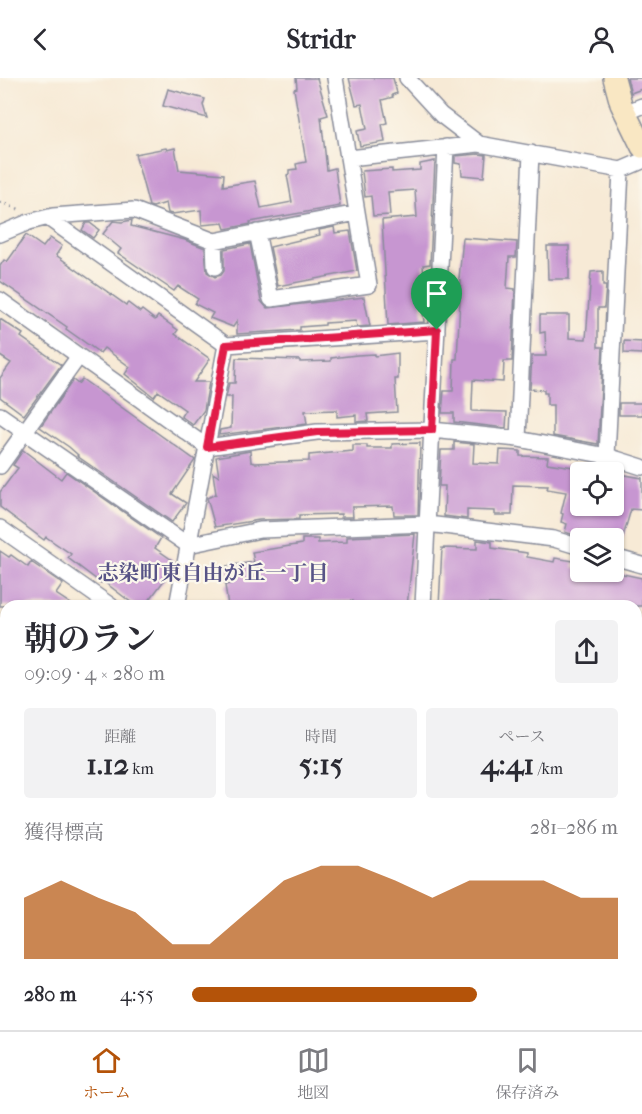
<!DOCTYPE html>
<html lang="ja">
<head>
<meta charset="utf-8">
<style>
  :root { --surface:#fff; --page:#f2f2f3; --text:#2b2b33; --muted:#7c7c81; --line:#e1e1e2; --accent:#b45309 }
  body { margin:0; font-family:"IM FELL French Canon","Noto Serif JP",serif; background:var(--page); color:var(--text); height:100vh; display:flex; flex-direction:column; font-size:22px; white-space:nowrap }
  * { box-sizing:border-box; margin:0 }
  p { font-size:20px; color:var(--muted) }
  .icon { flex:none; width:33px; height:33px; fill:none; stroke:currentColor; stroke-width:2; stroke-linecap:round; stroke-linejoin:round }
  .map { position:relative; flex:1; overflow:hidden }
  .sheet { position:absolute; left:0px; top:522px; width:642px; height:430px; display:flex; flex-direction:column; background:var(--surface); border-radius:18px 18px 0 0; box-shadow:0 2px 4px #0004 }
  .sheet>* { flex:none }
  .fabs { position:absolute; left:570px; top:384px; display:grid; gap:12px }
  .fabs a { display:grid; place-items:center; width:54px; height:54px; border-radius:6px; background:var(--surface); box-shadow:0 2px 4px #0004; font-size:30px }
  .pin { position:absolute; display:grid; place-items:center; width:51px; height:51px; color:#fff; margin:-62px -26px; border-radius:50% 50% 50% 0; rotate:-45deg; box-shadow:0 0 6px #0007 }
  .pin .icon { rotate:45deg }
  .round { display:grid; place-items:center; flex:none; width:63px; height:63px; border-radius:6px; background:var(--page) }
  .summary { display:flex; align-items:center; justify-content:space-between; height:102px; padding:0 24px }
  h1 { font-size:33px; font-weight:700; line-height:45px }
  .metrics { display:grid; grid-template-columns:repeat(3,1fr); gap:9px; height:102px; padding:6px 24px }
  .metrics div { display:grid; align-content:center; border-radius:6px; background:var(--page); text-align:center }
  .metrics b { font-size:30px; font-weight:700 }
  .metrics small { font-size:16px; font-weight:400 }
  .metrics p { font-size:16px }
  .chart { height:168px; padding:12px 24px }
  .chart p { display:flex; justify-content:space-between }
  .chart svg { width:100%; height:108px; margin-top:6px; fill:var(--accent); opacity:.7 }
  ul { padding:0 24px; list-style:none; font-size:20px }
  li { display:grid; grid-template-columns:96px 72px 1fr; align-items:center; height:45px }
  li i { height:15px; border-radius:8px; background:var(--accent) }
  header { display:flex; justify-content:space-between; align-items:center; height:78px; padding:0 24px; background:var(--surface); font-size:27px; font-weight:700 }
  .tab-bar { display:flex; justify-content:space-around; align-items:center; height:84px; border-top:2px solid var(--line); background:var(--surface); font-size:16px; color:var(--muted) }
  .tab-bar a { display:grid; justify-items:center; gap:3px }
  .tab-bar .current { color:var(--accent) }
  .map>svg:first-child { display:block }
  .green { fill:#74c88c; stroke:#487c75; stroke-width:1.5 }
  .building { fill:#c796d1 }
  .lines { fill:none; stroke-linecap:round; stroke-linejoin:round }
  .street-casing { stroke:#898c9a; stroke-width:18 }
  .secondary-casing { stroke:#898c9a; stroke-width:24 }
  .path { stroke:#898c9a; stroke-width:3; stroke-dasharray:1.5 4.5; stroke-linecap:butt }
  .street { stroke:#fff; stroke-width:15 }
  .secondary { stroke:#f9e7c3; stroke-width:21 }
  .route-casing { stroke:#fff; stroke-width:12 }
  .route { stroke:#e11d48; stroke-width:8 }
  .labels { text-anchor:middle; stroke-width:4.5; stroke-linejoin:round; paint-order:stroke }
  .neighbourhood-label { font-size:21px; font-weight:bold; fill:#575386; stroke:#fbf7ec }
</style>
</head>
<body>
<header><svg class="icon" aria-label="back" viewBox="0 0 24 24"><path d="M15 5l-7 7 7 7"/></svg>Stridr<svg class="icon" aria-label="person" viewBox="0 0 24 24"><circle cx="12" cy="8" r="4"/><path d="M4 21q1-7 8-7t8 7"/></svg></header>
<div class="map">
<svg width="642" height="952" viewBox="0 0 642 952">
  <rect width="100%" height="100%" fill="#fbf7ec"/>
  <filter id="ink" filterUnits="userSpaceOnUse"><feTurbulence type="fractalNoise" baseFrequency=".0167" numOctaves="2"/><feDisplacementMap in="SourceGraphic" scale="12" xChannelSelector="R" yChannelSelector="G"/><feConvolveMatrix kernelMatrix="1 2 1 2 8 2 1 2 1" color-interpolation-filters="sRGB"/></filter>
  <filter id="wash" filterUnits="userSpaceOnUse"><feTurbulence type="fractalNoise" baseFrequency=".008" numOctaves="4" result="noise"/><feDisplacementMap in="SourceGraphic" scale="24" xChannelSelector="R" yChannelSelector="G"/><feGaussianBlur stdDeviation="1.35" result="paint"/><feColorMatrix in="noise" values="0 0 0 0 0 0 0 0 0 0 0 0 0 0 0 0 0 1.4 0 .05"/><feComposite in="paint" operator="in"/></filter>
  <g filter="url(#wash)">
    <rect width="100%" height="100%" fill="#f7ead6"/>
    <path class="green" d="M 368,947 L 422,947 L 423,952 L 369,952 Z"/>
    <g id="blocks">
      <path class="building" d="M 296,0 L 317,0 L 328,37 L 321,39 L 327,92 L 335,90 L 340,128 L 250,144 L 251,146 L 225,151 L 223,145 L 202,147 L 201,132 L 172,136 L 168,135 L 166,125 L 153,129 L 149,128 L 135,76 L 166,70 L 167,72 L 175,70 L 179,92 L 224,96 L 223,108 L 255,103 L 261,130 L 292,124 L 287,97 L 289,96 L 289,92 L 297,91 L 296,86 L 306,84 L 294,11 L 297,10 Z
        M 349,0 L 393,0 L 397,15 L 392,17 L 393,19 L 382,22 L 387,45 L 382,46 L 385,64 L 360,68 L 357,53 L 367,51 L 362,26 L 356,27 Z
        M 627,0 L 642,0 L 642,11 L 631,15 Z
        M 168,11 L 205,21 L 203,27 L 207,40 L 163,28 Z
        M 479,76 L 486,77 L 484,99 L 462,97 L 461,86 L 455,85 L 455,78 Z
        M 435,83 L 430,186 L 423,187 L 425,216 L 421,217 L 424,244 L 388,247 L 382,142 L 417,139 L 415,112 L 388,114 L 390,137 L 373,138 L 371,118 L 365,119 L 362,93 L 392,91 L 392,94 L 420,92 L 420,86 Z
        M 132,142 L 131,148 L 185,162 L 205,170 L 207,194 L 215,199 L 221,197 L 224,193 L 224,171 L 250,166 L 261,223 L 267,230 L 364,219 L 370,248 L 357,249 L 356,243 L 325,245 L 325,247 L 300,249 L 300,252 L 237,256 L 237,243 L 233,249 L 210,240 L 213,235 L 195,226 L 198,221 L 178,208 L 174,213 L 162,205 L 118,175 L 121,171 L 103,156 L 113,143 L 122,144 Z
        M 86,145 L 90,145 L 99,152 L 93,160 L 82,152 Z
        M 334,149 L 335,155 L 350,153 L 357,193 L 278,208 L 270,169 L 320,157 L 319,152 Z
        M 26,157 L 43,169 L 50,160 L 62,168 L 56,177 L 126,227 L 128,225 L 140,234 L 142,232 L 155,242 L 158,238 L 178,252 L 175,256 L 210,281 L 194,304 L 209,304 L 204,332 L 193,347 L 181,338 L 185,332 L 158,313 L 154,319 L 125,296 L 130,289 L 104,270 L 100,275 L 66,251 L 67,249 L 0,203 L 0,188 L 4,182 L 7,184 Z
        M 463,160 L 517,164 L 516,179 L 509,179 L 507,210 L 515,211 L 512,283 L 504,283 L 503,304 L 473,302 L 472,327 L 472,333 L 507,334 L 506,350 L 454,344 L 454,335 L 442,335 L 444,313 L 453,313 L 454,281 L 457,281 L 461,202 L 459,201 Z
        M 547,168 L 569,168 L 569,201 L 548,201 Z
        M 603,193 L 603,208 L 606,208 L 604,230 L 598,230 L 598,269 L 603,269 L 598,366 L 553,358 L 553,327 L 547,327 L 547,315 L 544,315 L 544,312 L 530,311 L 532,278 L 546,278 L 545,254 L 540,255 L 540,237 L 569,237 L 569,260 L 586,261 L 591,194 Z
        M 0,241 L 23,256 L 21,259 L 61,287 L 24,337 L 0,319 L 0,300 L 11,285 L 0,278 Z
        M 624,263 L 642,264 L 642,276 L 624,275 Z
        M 398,275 L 398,301 L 395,301 L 397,334 L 367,336 L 368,343 L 356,344 L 356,337 L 337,339 L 337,332 L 305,333 L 307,346 L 219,357 L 220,352 L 231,350 L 232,319 L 226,319 L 229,305 L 235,305 L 236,280 L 300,282 L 300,284 L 331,283 L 331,280 L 357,277 L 375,276 L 375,278 Z
        M 82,301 L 195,382 L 172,416 L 186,425 L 172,444 L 77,378 L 78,377 L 69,369 L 40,349 L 73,302 L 78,306 Z
        M 619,325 L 642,325 L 642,337 L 619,337 Z
        M 454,364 L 474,366 L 473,385 L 499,386 L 500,372 L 520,373 L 520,378 L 548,379 L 547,385 L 580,390 L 580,428 L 591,428 L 614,433 L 614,395 L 642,400 L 642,432 L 631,431 L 623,459 L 600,457 L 578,452 L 577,458 L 565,454 L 567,446 L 561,444 L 563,436 L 561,435 L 566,414 L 547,411 L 548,408 L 513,407 L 512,437 L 495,437 L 495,433 L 467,432 L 467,441 L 444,438 L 445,408 L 439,408 L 441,372 L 454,372 Z
        M 420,365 L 418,437 L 394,437 L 393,428 L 352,429 L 353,439 L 341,439 L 341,436 L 299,437 L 299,441 L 259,442 L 215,449 L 207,420 L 216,416 L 213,395 L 219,399 L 216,379 L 250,373 L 251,384 L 255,385 L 309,383 L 309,377 L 353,373 L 353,367 L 367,367 L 367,370 L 392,370 L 392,366 Z
        M 23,372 L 61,401 L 66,394 L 161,460 L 155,470 L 175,484 L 174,489 L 145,528 L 136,528 L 103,503 L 101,505 L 68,480 L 71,476 L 46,459 L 44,462 L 0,429 L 0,414 L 18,390 L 13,387 Z
        M 415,456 L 407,528 L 353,528 L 353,523 L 311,524 L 311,526 L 289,528 L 228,528 L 225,507 L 230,506 L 227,488 L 254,484 L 252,474 L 302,466 L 302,461 L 318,461 L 318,465 L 347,464 L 347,459 Z
        M 477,462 L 492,464 L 492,470 L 527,475 L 527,479 L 554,484 L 555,480 L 574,483 L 573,489 L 580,491 L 580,494 L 614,494 L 642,500 L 642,528 L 511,528 L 498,526 L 452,525 L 452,528 L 439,528 L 442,470 L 477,471 Z
        M 0,473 L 9,479 L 11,477 L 28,489 L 31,484 L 63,506 L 56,516 L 74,528 L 0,528 Z"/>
    </g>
  </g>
  <g filter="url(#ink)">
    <use href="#blocks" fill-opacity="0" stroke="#898c9a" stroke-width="1.5"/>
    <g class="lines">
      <defs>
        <path id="street" d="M 407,0 L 441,37 L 479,66
          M 625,35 L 642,28
          M 349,80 L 479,66 L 621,92 L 642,83
          M 48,140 L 226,267 L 437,253
          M 257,154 L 271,221 L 369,207 L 335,0
          M 0,156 L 29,144 L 53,138 L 134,132 L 214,163 L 357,135
          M 214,163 L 215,189
          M 0,222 L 207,369 L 317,354 L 432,352 L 518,361 L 607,378 L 642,389
          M 0,337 L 188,467 L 260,452 L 427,446 L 554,461 L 580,469
          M 518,361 L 531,75
          M 607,378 L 621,92
          M 0,388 L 79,278
          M 0,450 L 111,528
          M 614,479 L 642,487
          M 177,528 L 226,267
          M 423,528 L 446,69
          M 0,569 L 6,573
          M 636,583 L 642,585
          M 0,647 L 6,644
          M 0,762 L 6,757
          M 0,819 L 6,828
          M 79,946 L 80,952
          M 282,946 L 284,952
          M 362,946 L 364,952
          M 425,946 L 425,952
          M 250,952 L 264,946
          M 513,952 L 514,946"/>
        <path id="secondary" d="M 614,0 L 621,26 L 642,69
          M 636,632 L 642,616
          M 636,785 L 642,787
          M 0,876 L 6,871
          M 611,952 L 612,946"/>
      </defs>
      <use href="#street" class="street-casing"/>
      <use href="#secondary" class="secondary-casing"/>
      <path class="path" d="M 0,124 L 18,131 L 21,133"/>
      <use href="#street" class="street"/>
      <use href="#secondary" class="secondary"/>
    </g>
  </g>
  <g class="lines" filter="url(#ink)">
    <defs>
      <path id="route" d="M 437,252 L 432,352 L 317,354 L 207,369 L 226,267 Z"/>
    </defs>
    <use href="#route" class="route-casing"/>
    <use href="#route" class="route"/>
  </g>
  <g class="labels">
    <g class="neighbourhood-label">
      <text x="213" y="502">志染町東自由が丘一丁目</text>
    </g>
  </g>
</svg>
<div class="fabs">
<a><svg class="icon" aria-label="locate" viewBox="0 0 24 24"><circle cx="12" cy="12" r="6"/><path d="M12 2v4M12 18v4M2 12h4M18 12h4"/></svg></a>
<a><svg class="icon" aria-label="layers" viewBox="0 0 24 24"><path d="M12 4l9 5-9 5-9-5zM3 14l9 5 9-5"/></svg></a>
</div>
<div class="pin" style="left:437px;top:252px;background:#1e9e55"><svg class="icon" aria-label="arrive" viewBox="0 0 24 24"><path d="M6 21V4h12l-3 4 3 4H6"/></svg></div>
<section class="sheet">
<div class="summary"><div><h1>朝のラン</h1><p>09:09 · 4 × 280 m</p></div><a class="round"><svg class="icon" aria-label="share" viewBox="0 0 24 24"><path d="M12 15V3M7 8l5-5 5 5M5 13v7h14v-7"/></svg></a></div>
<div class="metrics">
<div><p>距離</p><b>1.12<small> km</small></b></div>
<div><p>時間</p><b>5:15</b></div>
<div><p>ペース</p><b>4:41<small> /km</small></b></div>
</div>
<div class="chart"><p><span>獲得標高</span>281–286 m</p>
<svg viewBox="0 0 160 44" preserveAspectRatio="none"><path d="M0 44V19L10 12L20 19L30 25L40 38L50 38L60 25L70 12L80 6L90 6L100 12L110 19L120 12L130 12L140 12L150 19L160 19V44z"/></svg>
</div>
<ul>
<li><b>280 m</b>4:55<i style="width:67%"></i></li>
</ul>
</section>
</div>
<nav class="tab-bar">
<a class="current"><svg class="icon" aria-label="home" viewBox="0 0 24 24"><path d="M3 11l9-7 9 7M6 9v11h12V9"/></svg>ホーム</a>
<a><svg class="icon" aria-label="map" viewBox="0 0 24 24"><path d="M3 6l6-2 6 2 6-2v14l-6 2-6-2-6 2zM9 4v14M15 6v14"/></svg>地図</a>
<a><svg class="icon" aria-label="saved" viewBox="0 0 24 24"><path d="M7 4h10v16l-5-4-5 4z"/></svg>保存済み</a>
</nav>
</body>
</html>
